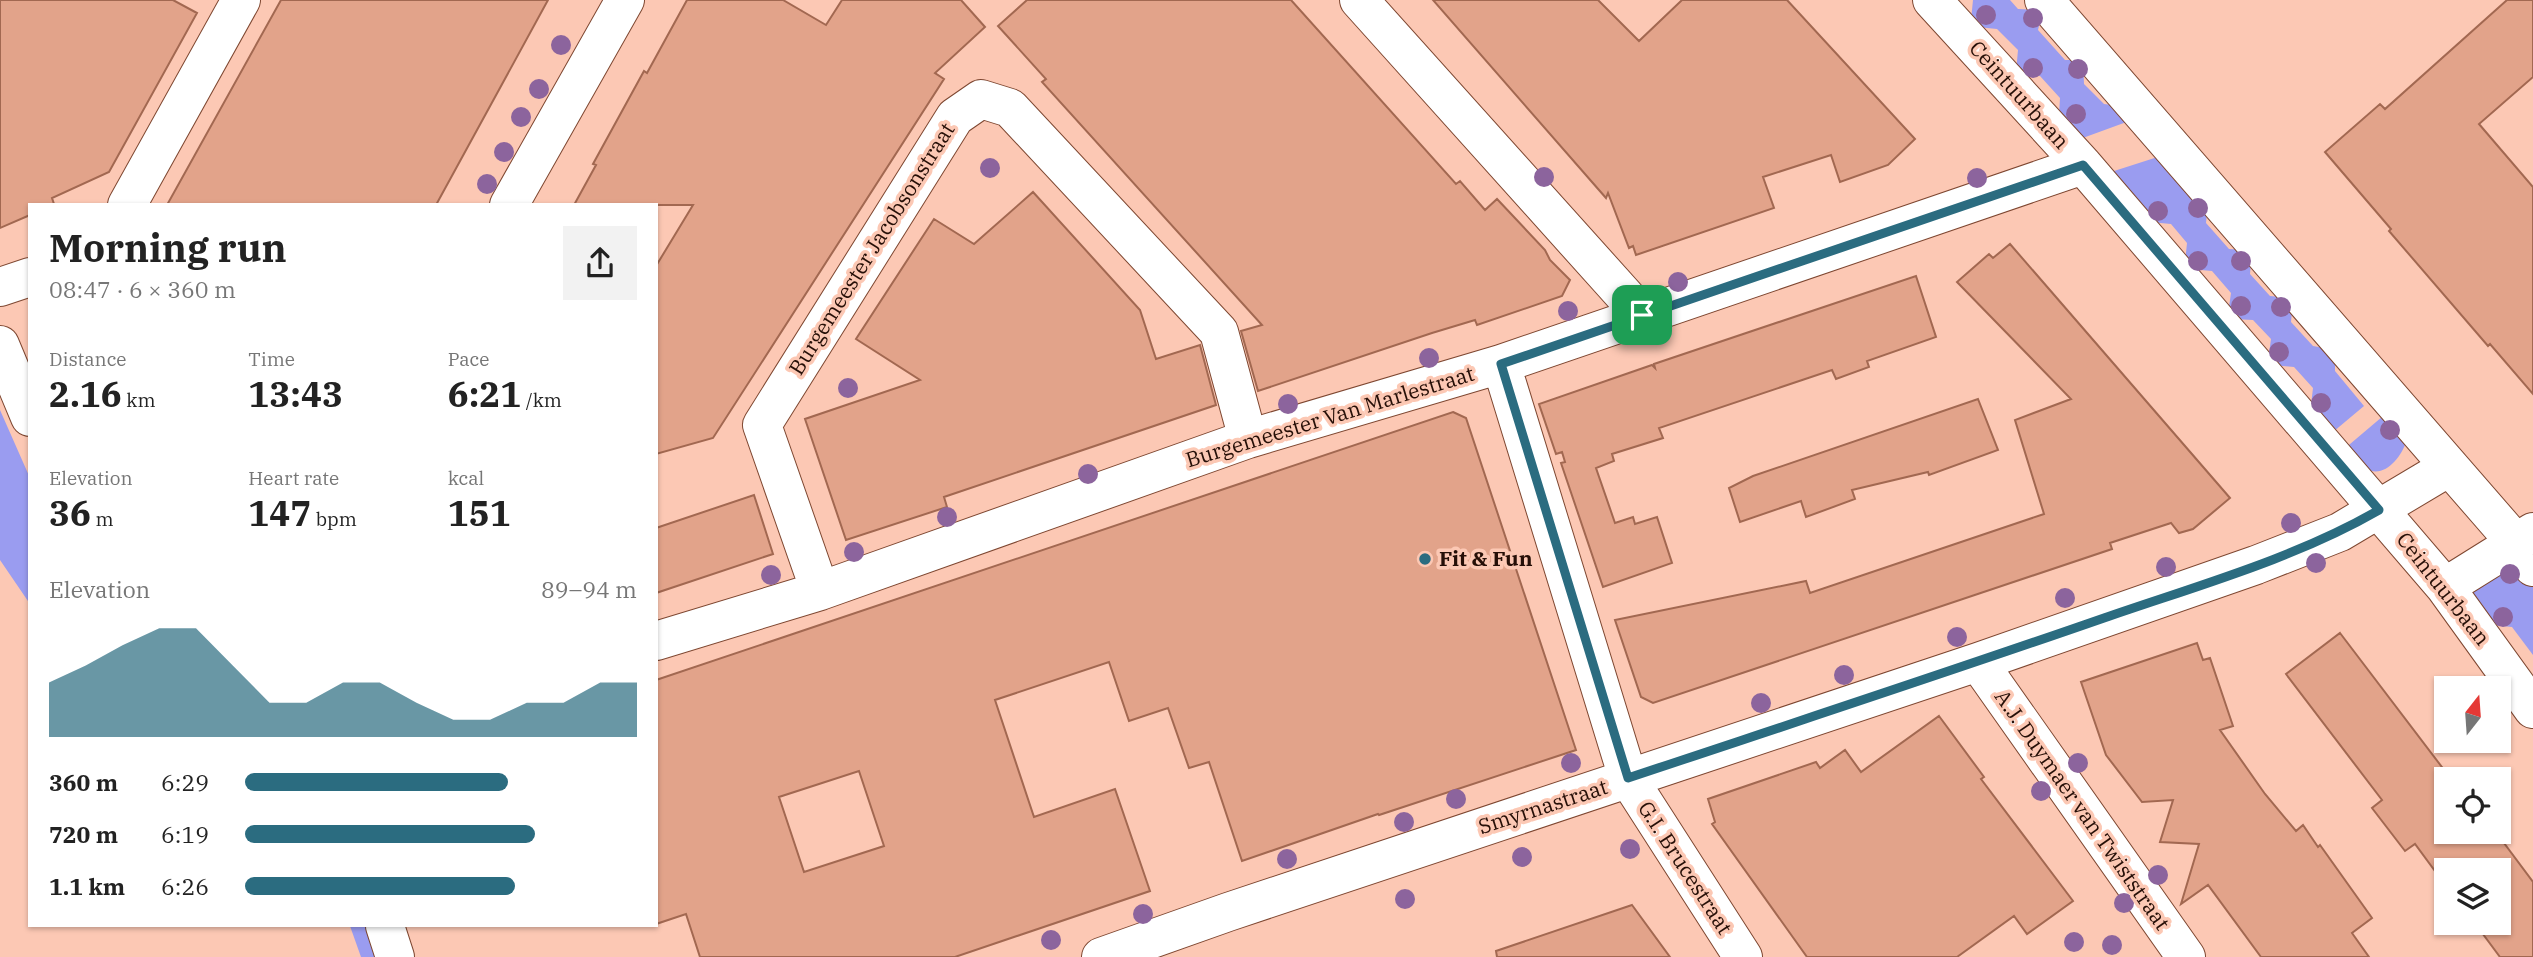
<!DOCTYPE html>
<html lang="en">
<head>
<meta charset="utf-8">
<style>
  :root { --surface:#fff; --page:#f2f2f2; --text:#222; --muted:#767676; --accent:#2b6c80 }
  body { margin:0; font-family:"IBM Plex Serif",serif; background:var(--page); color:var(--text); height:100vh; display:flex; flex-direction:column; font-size:26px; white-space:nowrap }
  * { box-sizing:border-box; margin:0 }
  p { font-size:23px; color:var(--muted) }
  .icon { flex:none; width:38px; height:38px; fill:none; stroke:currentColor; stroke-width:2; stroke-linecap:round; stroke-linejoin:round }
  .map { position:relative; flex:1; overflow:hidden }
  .panel { position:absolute; left:28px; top:203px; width:630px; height:724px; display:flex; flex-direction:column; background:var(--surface); border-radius:0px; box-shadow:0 2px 5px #0004 }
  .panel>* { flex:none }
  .needle { width:46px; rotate:17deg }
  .controls { position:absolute; left:2434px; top:676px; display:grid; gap:14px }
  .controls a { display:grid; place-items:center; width:77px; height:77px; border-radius:0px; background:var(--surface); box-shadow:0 2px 5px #0004; font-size:35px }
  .pin { position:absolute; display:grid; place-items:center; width:60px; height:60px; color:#fff; margin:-30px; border-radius:14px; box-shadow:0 4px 10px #0006 }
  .round { display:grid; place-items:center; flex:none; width:74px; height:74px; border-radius:0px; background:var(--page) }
  .head { display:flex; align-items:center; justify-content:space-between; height:119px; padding:0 21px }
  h1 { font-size:38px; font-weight:800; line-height:52px }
  .metrics { display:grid; grid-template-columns:repeat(3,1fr); gap:10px; height:119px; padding:7px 21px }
  .metrics div { display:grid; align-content:center }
  .metrics b { font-size:35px; font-weight:800 }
  .metrics small { font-size:19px; font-weight:400 }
  .metrics p { font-size:19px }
  .chart { height:196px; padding:14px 21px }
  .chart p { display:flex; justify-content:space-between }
  .chart svg { width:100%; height:126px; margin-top:7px; fill:var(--accent); opacity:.7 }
  ul { padding:0 21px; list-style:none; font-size:23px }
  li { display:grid; grid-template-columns:112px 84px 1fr; align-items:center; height:52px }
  li i { height:18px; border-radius:9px; background:var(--accent) }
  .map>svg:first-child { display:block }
  .green { fill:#9a9cf0 }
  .building { fill:#e2a38a; stroke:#a26851; stroke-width:2; fill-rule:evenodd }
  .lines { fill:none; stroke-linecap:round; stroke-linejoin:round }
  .minor-casing { stroke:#7e4731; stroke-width:40 }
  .minor { stroke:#fff; stroke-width:38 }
  .tree { fill:#8c649d }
  .route-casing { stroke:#fff; stroke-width:14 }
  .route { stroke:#2b6c80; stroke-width:9 }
  .poi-dot { fill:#2b6c80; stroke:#fcc8b4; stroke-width:2.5 }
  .labels { text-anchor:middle; stroke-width:7; stroke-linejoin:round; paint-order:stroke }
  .street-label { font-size:21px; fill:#260f07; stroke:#fcc8b4 }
  .poi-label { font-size:21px; font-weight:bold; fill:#260f07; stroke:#fcc8b4; text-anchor:start }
</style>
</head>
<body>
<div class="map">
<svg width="2533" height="957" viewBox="0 0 2533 957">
  <rect width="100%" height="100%" fill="#fcc8b4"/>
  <path class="green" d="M 1973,0 L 2010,0 L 2018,9 L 2039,10 L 2042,13 L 2038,30 L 2065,60 L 2083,60 L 2084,84 L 2104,104 L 2120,106 L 2132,120 L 2080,139 L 2059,115 L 2060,98 L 2040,76 L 2019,74 L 2016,72 L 2018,50 L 1997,29 L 1977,27 L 1971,20 Z
    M 2167,154 L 2208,203 L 2206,223 L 2229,249 L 2249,250 L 2252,252 L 2250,274 L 2270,296 L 2291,298 L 2293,301 L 2291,322 L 2313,346 L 2335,350 L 2335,371 L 2364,406 L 2333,432 L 2311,405 L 2313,388 L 2294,367 L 2273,365 L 2268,361 L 2271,339 L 2253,320 L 2233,319 L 2228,314 L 2231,293 L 2212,271 L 2190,269 L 2185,263 L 2187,243 L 2171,224 L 2150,222 L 2111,172 Z
    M 0,410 L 30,478 L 30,604 L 0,560 Z
    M 2389,411 L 2406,442 C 2401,458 2383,480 2365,468 C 2357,464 2350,456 2343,450 Z
    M 2516,560 L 2533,583 L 2533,655 L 2512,627 L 2491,625 L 2465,594 Z
    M 350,926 L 370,926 L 381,957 L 361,957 Z"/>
  <path class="building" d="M 0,0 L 173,0 L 197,13 L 109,172 L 52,198 L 54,204 L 52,205 L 30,205 L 30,215 L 0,228 Z
    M 281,0 L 548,0 L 436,205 L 167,205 Z
    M 687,0 L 783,0 L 826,25 L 842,0 L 961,0 L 985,27 L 935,73 L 944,79 L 713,438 L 656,454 L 656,266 L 693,205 L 574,205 L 596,165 L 593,164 L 644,71 L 647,73 Z
    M 1027,0 L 1291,0 L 1456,184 L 1460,181 L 1485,210 L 1497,199 L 1545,250 L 1550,260 L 1570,280 L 1562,296 L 1477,325 L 1475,320 L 1432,333 L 1258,391 L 1241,331 L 1262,325 L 1042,82 L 1046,79 L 998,26 Z
    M 1433,0 L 1598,0 L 1639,41 L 1682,0 L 1787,0 L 1915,139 L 1888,165 L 1840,182 L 1831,155 L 1763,177 L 1774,208 L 1636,255 L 1633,246 L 1629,248 L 1608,193 L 1606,198 Z
    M 2507,0 L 2533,0 L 2533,77 L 2479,124 L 2533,187 L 2533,394 L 2490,344 L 2488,346 L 2389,231 L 2391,229 L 2325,152 L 2380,104 L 2385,109 Z
    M 1033,192 L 1140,310 L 1156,359 L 1200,345 L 1216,405 L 944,497 L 947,507 L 846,540 L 805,419 L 920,380 L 856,339 L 934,219 L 974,244 Z
    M 2010,244 L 2230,498 L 2193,529 L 2179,533 L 2171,523 L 2110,543 L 2112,549 L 1653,703 L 1641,697 L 1615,620 L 1806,581 L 1810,593 L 2044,514 L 2015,420 L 2071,399 L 1957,282 L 1989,254 L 1993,258 Z
    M 1916,276 L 1936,337 L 1867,361 L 1869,367 L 1836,379 L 1832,370 L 1659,428 L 1663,438 L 1612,454 L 1614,461 L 1596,468 L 1615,523 L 1633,517 L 1635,524 L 1657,517 L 1672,563 L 1603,587 L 1561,463 L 1565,462 L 1562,452 L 1556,454 L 1539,404 L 1652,365 L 1655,368 L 1654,364 Z
    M 1978,399 L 1998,450 L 1929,475 L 1928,472 L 1852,490 L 1855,499 L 1806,517 L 1801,501 L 1740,522 L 1729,488 L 1753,476 Z
    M 1453,412 L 1466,418 L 1576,750 L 1379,815 L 1378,814 L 1242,861 L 1209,762 L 1189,768 L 1168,708 L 1129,721 L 1109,662 L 995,700 L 1034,817 L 1115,789 L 1150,891 L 955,957 L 700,957 L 686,914 L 656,924 L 656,680 ZM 859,771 L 884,846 L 804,872 L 779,797 Z
    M 754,495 L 773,554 L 656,593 L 656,528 Z
    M 2340,633 L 2451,779 L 2446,779 L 2446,831 L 2495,831 L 2533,882 L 2533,957 L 2500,957 L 2474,922 L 2499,922 L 2499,870 L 2446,870 L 2446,886 L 2415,844 L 2405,851 L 2372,808 L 2382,800 L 2286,674 Z
    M 2197,643 L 2203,660 L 2210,658 L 2233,726 L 2220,730 L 2265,794 L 2296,831 L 2303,825 L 2318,847 L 2320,845 L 2372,918 L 2352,933 L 2369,957 L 2261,957 L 2208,885 L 2181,904 L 2199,844 L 2160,842 L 2173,800 L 2142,802 L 2106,755 L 2081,682 Z
    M 1939,716 L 1984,777 L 1981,779 L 2073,901 L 2027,934 L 2014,916 L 1957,957 L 1807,957 L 1712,824 L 1715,822 L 1708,799 L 1816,762 L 1820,768 L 1845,750 L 1861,772 Z
    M 1632,905 L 1670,957 L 1497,957 L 1496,951 Z"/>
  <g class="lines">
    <defs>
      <path id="minor" d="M 1359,0 L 1642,315
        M 1932,0 L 2083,165 L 2445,587 L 2533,709
        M 2044,0 L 2516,543 L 2533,567
        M 127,205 L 241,0
        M 509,205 L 625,0
        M 0,287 L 30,277
        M 0,345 L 30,417
        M 1501,364 L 1628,778 L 1743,957
        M 2445,587 L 2533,532
        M 820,591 L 762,425 L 955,117 L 981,99 L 1010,108 L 1219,332 L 1248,439
        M 656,641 L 820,591 L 1248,439 L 1501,364 L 2083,165
        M 1978,662 L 2186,957
        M 385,926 L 395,957
        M 1101,957 L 1228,912 L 1978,662 L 2256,565 L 2340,532 L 2449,467"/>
    </defs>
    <use href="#minor" class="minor-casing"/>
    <use href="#minor" class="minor"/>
  </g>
  <g class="tree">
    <circle cx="1986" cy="15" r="10"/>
    <circle cx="2033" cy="18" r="10"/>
    <circle cx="561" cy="45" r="10"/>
    <circle cx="2033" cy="68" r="10"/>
    <circle cx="2078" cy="69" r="10"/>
    <circle cx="539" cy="89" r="10"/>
    <circle cx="2076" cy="114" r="10"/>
    <circle cx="521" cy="117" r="10"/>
    <circle cx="504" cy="152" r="10"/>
    <circle cx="990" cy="168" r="10"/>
    <circle cx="1544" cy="177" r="10"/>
    <circle cx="1977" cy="178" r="10"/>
    <circle cx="487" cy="184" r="10"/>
    <circle cx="2198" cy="208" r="10"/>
    <circle cx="2158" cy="211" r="10"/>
    <circle cx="2198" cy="261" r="10"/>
    <circle cx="2241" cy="261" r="10"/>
    <circle cx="1678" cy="282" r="10"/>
    <circle cx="2241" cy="306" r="10"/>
    <circle cx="2281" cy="307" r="10"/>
    <circle cx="1568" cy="311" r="10"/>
    <circle cx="2279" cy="352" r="10"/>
    <circle cx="1429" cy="358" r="10"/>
    <circle cx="848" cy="388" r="10"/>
    <circle cx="2321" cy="403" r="10"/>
    <circle cx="1288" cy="404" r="10"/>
    <circle cx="2390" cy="430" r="10"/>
    <circle cx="1088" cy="474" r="10"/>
    <circle cx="947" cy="517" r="10"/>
    <circle cx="2291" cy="523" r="10"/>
    <circle cx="854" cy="552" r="10"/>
    <circle cx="2316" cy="563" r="10"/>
    <circle cx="2166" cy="567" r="10"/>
    <circle cx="2510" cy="574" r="10"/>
    <circle cx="771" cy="575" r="10"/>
    <circle cx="2065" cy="598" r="10"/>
    <circle cx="2503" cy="617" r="10"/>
    <circle cx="1957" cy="637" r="10"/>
    <circle cx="1844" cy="675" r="10"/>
    <circle cx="1761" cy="703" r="10"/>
    <circle cx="1571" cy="763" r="10"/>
    <circle cx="2078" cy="763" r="10"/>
    <circle cx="2041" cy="791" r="10"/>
    <circle cx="1456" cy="799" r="10"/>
    <circle cx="1404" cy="822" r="10"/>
    <circle cx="1630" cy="849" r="10"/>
    <circle cx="1522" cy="857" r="10"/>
    <circle cx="1287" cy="859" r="10"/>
    <circle cx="2158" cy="875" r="10"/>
    <circle cx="1405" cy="899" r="10"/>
    <circle cx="2124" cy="903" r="10"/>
    <circle cx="1143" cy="914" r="10"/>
    <circle cx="1051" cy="940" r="10"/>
    <circle cx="2074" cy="942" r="10"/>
    <circle cx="2112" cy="945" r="10"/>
  </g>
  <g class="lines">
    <defs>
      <path id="route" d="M 2083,165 L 2379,510 C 2294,559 2196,586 2104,618 C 1946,673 1787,725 1628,778 L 1501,364 Z"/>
    </defs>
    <use href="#route" class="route-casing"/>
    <use href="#route" class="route"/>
  </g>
  <circle class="poi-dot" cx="1425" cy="559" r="7"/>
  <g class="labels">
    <g class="street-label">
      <text transform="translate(2019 95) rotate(48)" y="7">Ceintuurbaan</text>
      <text transform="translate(872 249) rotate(-58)" y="7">Burgemeester Jacobsonstraat</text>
      <text transform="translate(1330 417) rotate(-17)" y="7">Burgemeester Van Marlestraat</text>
      <text transform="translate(2443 589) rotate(52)" y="7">Ceintuurbaan</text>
      <text transform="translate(1543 807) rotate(-18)" y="7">Smyrnastraat</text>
      <text transform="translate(2082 810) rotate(55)" y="7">A.J. Duymaer van Twiststraat</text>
      <text transform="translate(1685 868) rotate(57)" y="7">G.I. Brucestraat</text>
    </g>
    <g class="poi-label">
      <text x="1439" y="566">Fit &amp; Fun</text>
    </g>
  </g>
</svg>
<div class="controls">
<a><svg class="needle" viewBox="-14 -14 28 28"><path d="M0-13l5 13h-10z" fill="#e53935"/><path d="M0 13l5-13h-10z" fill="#767676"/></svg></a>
<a><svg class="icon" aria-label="locate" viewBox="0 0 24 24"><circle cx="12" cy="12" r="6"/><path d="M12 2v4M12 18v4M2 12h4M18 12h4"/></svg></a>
<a><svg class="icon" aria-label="layers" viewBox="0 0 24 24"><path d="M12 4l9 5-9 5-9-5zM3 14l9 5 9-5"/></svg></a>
</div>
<div class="pin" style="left:1642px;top:315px;background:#1e9e55"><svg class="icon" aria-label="arrive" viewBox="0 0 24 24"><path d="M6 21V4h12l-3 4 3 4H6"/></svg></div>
<section class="panel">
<div class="head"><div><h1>Morning run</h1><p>08:47 · 6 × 360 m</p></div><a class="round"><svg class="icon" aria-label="share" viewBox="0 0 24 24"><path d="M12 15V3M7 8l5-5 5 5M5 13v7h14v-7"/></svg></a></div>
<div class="metrics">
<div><p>Distance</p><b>2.16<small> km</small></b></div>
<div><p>Time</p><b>13:43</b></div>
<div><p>Pace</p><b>6:21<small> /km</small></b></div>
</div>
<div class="metrics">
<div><p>Elevation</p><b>36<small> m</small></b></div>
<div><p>Heart rate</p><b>147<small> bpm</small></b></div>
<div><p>kcal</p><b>151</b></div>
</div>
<div class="chart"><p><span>Elevation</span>89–94 m</p>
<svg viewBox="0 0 160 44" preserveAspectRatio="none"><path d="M0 44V25L10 19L20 12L30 6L40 6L50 19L60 32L70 32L80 25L90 25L100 32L110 38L120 38L130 32L140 32L150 25L160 25V44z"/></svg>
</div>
<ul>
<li><b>360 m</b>6:29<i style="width:67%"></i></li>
<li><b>720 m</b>6:19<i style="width:74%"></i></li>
<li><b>1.1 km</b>6:26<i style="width:69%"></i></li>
</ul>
</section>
</div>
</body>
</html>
